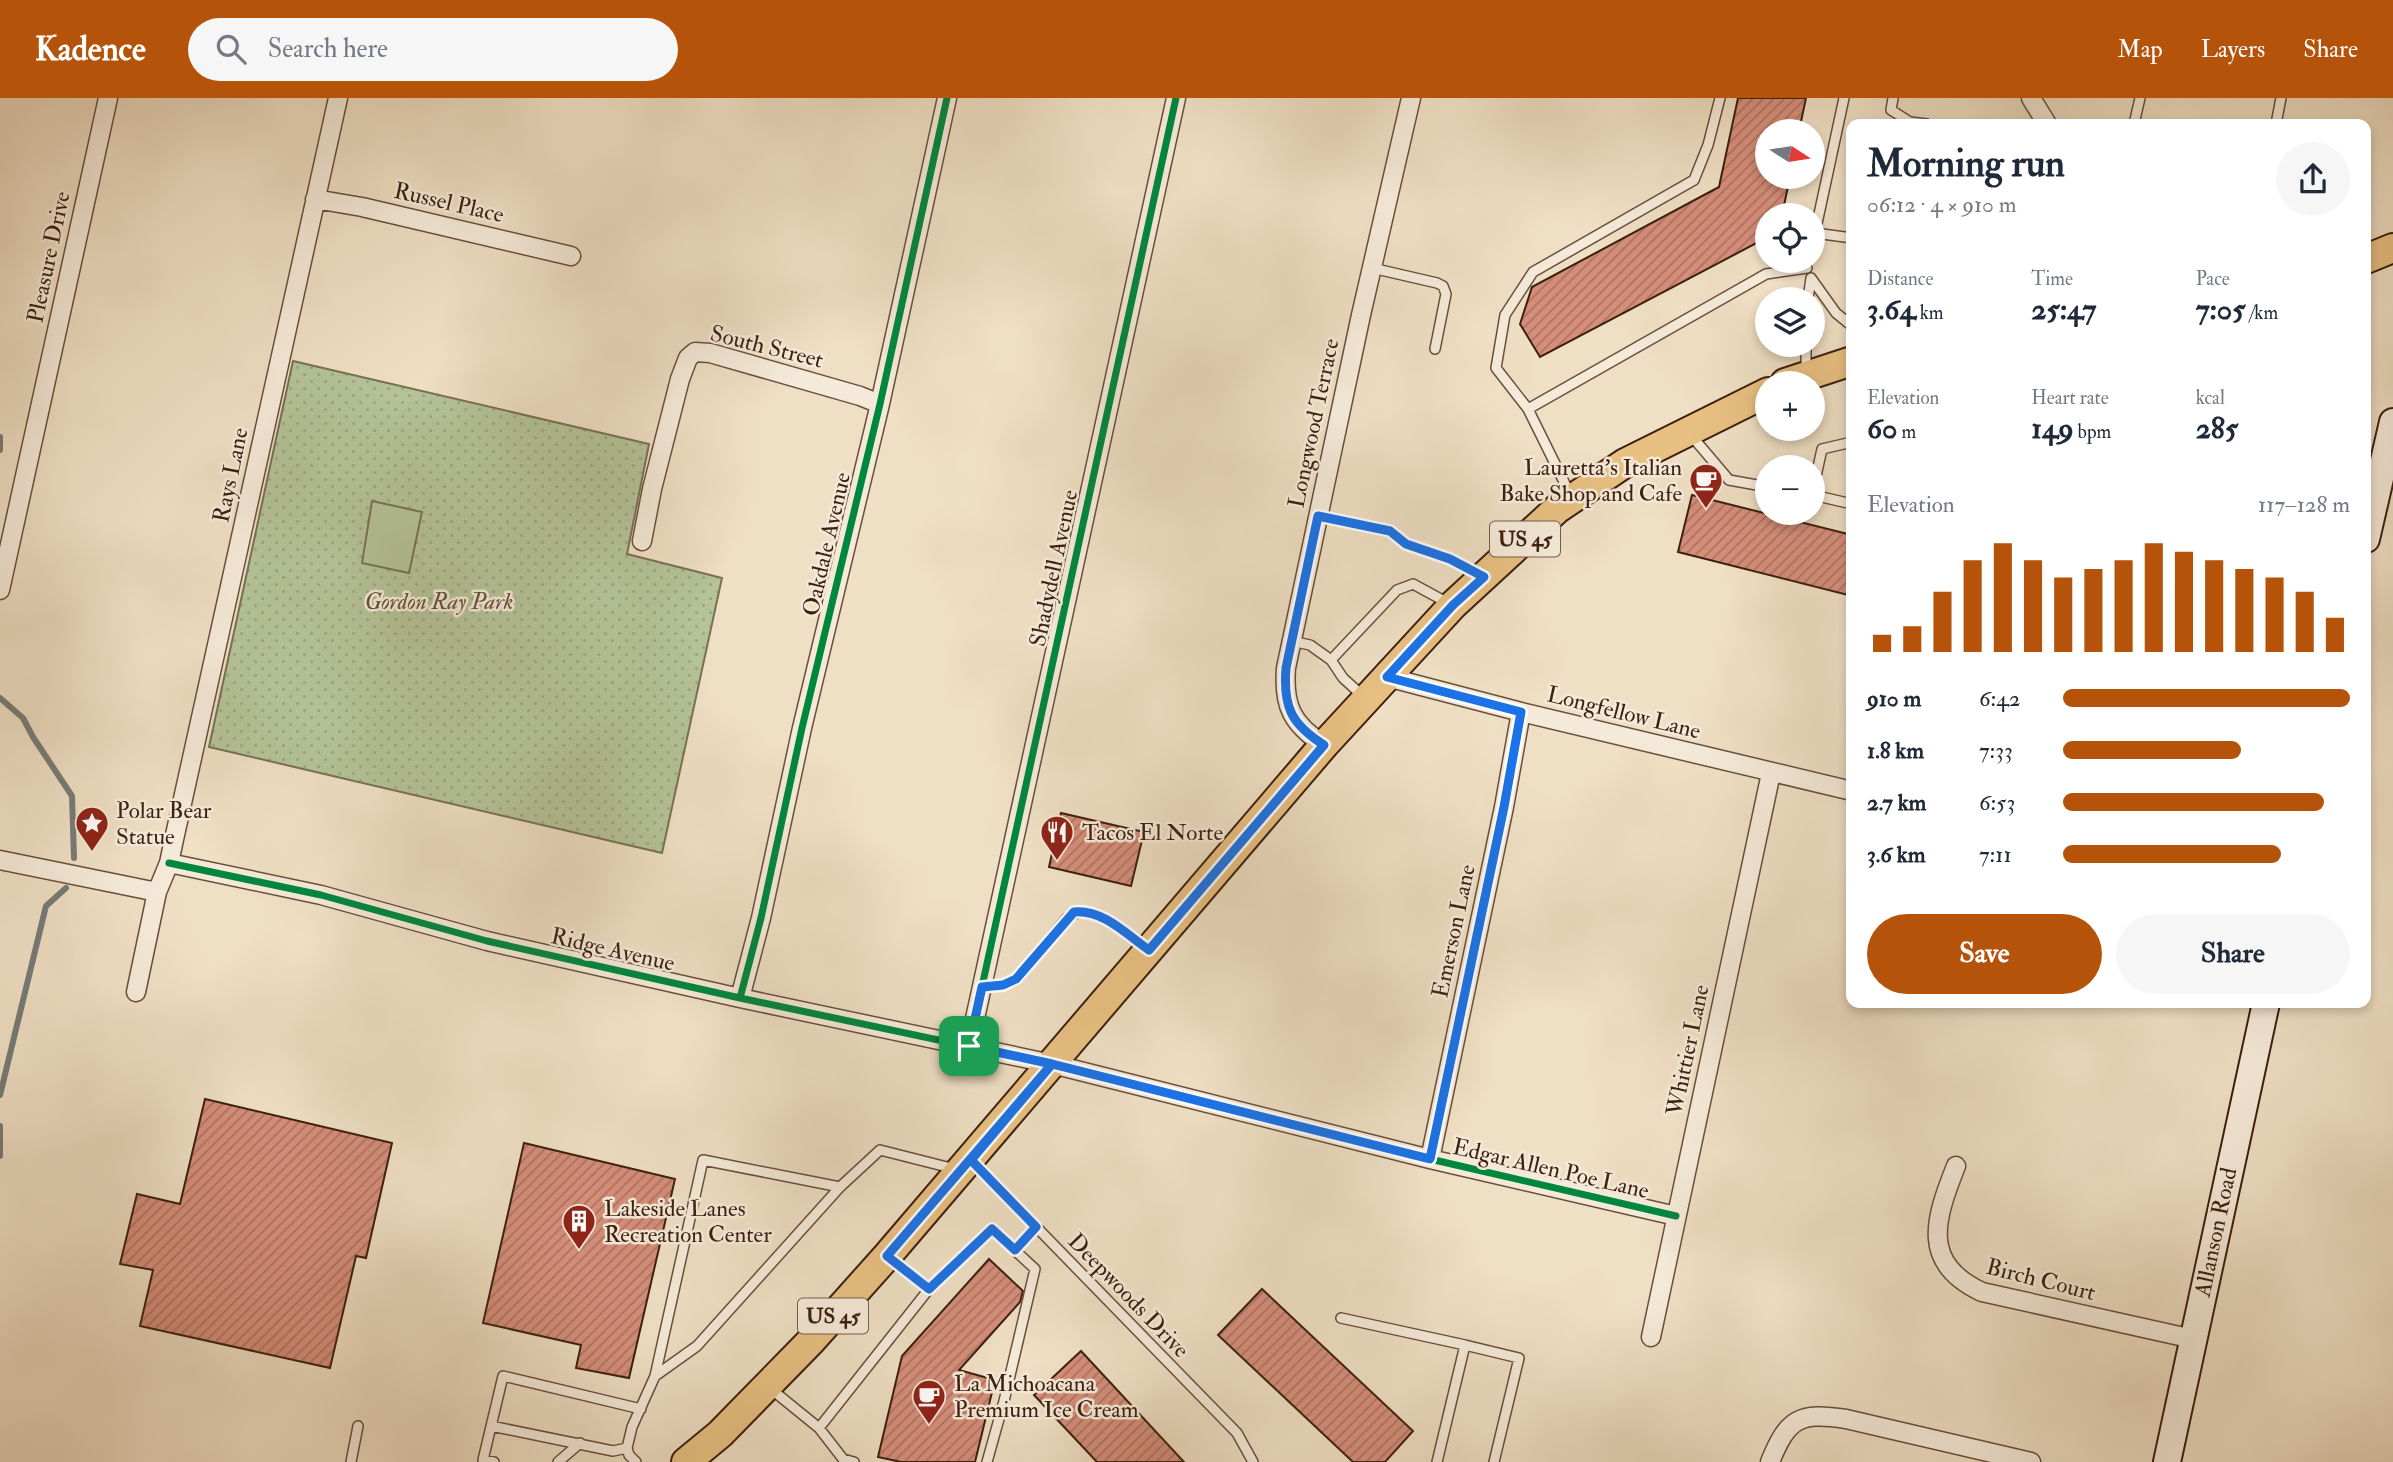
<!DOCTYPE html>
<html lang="en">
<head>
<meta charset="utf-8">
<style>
  :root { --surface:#fff; --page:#f6f6f7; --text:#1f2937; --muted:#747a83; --accent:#b45309 }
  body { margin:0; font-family:"IM FELL Double Pica",serif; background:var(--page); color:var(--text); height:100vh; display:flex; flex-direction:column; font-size:26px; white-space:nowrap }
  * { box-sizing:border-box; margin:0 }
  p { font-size:23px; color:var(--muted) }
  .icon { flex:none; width:38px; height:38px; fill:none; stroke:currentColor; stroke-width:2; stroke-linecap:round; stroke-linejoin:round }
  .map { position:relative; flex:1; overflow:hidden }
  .details { position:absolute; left:1846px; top:21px; width:525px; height:889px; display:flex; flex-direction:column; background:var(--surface); border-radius:14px; box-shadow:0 4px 10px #0003 }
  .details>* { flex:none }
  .needle { width:46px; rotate:102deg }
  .controls { position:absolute; left:1755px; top:21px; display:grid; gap:14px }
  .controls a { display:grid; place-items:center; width:70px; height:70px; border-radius:50%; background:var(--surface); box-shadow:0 4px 10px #0003; font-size:35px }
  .pin { position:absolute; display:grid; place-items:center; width:60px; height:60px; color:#fff; margin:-30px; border-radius:14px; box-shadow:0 4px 10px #0006 }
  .round { display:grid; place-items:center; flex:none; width:74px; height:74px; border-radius:37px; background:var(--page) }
  .headline { display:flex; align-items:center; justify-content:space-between; height:119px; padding:0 21px }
  h1 { font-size:38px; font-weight:700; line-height:52px }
  .stats { display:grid; grid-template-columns:repeat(3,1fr); gap:10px; height:119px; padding:7px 21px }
  .stats div { display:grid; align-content:center }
  .stats b { font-size:30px; font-weight:700 }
  .stats small { font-size:19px; font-weight:400 }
  .stats p { font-size:19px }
  .chart { height:196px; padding:14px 21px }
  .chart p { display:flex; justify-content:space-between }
  .chart svg { width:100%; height:126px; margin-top:7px; stroke:var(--accent); stroke-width:6 }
  .primary-button { display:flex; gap:14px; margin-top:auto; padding:14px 21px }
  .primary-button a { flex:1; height:80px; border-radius:42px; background:var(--accent); color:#fff; font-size:28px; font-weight:700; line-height:80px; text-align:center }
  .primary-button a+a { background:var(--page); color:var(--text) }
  ul { padding:0 21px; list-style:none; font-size:23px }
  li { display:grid; grid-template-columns:112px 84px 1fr; align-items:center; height:52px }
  li i { height:18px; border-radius:9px; background:var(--accent) }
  header { display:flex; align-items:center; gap:42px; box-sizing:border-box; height:98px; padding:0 35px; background:var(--accent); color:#fff }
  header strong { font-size:33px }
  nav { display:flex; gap:38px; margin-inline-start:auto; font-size:24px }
  .search { width:490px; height:63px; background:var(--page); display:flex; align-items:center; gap:18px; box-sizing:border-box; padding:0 24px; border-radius:38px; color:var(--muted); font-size:26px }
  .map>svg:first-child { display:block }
  .grass { fill:url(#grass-dots); stroke:#787154; stroke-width:2 }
  .pitch { fill:#b4c398; stroke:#787154; stroke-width:2 }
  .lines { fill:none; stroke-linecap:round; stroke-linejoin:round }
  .stream { stroke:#777c78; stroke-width:6 }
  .building { fill:url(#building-hatch); stroke:#3c1f0f; stroke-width:2 }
  .lane-casing { stroke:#694f3c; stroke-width:12 }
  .street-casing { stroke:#694f3c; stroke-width:21 }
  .secondary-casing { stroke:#3c1f0f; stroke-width:30 }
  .primary-casing { stroke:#3c1f0f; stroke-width:32 }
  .lane { stroke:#f5ead9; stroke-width:9 }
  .street { stroke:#f5ead9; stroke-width:18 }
  .secondary { stroke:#f5ead9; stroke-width:26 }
  .primary { stroke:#e8c082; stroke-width:28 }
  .cycleway-casing { stroke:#f5ead9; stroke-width:11 }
  .cycleway { stroke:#00873e; stroke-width:7 }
  .route-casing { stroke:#fff; stroke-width:14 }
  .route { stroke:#1a73e8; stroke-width:9 }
  .labels { text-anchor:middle; stroke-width:5; stroke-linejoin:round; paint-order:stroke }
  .shield { fill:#f5ead9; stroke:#745c4c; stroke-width:2 }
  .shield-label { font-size:21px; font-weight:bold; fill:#3c1f0f }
  .street-label { font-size:23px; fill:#3c1f0f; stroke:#f5ead9 }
  .poi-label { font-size:23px; fill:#3c1f0f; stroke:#f5ead9; text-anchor:start }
  .park-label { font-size:23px; font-style:italic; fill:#605038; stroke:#f5ead9 }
</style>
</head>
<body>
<header>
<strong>Kadence</strong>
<div class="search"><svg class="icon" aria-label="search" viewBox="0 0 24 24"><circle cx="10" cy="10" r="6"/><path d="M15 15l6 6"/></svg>Search here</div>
<nav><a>Map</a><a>Layers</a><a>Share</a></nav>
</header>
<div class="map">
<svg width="2393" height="1364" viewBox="0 0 2393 1364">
  <defs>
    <pattern id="grass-dots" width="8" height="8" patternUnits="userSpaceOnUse" patternTransform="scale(1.75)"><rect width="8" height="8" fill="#b4c398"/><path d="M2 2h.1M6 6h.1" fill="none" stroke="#9ca782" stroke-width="1.8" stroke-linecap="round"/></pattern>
    <pattern id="building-hatch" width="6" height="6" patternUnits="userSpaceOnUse" patternTransform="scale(1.75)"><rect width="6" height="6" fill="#d58e7a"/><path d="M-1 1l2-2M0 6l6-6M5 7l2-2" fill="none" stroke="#ae7362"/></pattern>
  </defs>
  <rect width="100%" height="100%" fill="#efdfc4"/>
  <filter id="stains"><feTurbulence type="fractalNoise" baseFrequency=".00286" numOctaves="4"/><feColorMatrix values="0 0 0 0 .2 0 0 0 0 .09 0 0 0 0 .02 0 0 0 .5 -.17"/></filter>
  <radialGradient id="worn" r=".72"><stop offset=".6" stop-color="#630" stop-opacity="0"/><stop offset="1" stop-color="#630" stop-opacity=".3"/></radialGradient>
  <path class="grass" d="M 293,263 L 649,346 L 627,456 L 722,480 L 662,755 L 209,649 Z"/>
  <path class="pitch" d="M 372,403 L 422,414 L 409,475 L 362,465 Z"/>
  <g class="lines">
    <path class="stream" d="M 0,339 L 0,352
      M 0,600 L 23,620 L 33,639 L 72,698 L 74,760
      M 0,997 L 46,808 L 66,790
      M 0,1028 L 0,1058"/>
  </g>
  <path class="building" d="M 1738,0 L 1806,0 L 1799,33 L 1768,33 L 1768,79 L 1790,79 L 1782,117 L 1768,117 L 1768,139 L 1540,259 L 1520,226 L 1532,189 L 1719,89 Z
    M 1692,397 L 1852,437 L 1852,498 L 1678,454 Z
    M 1061,715 L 1144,734 L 1131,788 L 1049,769 Z
    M 205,1001 L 392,1045 L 366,1160 L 356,1158 L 330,1270 L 140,1228 L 153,1172 L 120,1166 L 137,1096 L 180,1106 Z
    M 524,1045 L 675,1081 L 629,1280 L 576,1270 L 581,1247 L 483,1225 Z
    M 989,1161 L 1023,1193 L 1020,1204 L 959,1272 L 995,1282 L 975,1364 L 901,1364 L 878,1359 L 902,1258 Z
    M 1262,1191 L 1413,1333 L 1385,1364 L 1353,1364 L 1218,1237 Z
    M 1081,1253 L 1184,1364 L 1097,1364 L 1034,1297 Z"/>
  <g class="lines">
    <defs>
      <path id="lane" d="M 1893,0 L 1891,12 L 1910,24 L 1927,26
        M 2134,26 L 2140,0
        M 2276,26 L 2281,0
        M 1815,135 L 1852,140
        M 1813,144 L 1844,0
        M 1372,170 L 1437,185 L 1443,188 L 1446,196 L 1435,251
        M 1808,201 L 1811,180 L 1836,215 L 1852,228
        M 1806,247 L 1806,273
        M 1528,311 L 1496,270 L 1505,217 L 1533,174 L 1694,82 L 1708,47 L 1720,0
        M 1690,336 L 1729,382 L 1768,389
        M 1813,392 L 1822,351 L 1852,344
        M 1570,396 L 1528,311 L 1766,176 L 1807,170
        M 1813,397 L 1852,406
        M 1318,418 L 1390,433 L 1406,446 L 1450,461 L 1479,476
        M 1291,543 L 1310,547 L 1331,562 L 1343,580 L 1365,600
        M 1331,562 L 1397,492 L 1413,486 L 1448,505
        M 982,889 L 1003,887 L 1016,882 L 1067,820 C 1092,801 1125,835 1145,849
        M 972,1063 L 1237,1335 L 1253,1364
        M 840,1089 L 880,1052 L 955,1071
        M 1015,1152 L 1036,1129
        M 929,1191 L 992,1131 L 1035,1171 L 1004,1303 L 987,1364
        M 1341,1220 L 1465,1247
        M 771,1291 L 819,1330 L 929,1191 L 891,1161
        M 491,1328 L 613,1353 L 627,1350
        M 819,1330 L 843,1361 L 854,1364
        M 351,1364 L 358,1328
        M 494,1364 L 483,1362 L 503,1278 L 641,1311
        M 558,1364 L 580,1345
        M 636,1364 L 629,1357 L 627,1350 L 632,1329 L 655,1278 L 703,1062 L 840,1089 L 697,1248 L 655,1278
        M 1437,1364 L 1465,1247 L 1519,1260 L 1494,1364"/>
      <path id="street" d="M 2031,0 L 2047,26
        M 315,101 L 362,109 L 571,158
        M 642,443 L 652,391 L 680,281 L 688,260 L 695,254 L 710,255 L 860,298 L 880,306
        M 0,492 L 108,0
        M 1387,579 L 1521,614 L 1852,693
        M 1324,647 C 1292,626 1283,608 1286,570 L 1361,217 L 1411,0
        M 0,762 L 157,794
        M 169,765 L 321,797 L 487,843 L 740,900 L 1052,966 L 1430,1061 L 1676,1118
        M 136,894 L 157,794 L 169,765 L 173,746 L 338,0
        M 740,900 L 761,820 L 802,630 L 880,306 L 947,0
        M 969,948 L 1176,0
        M 1430,1061 L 1504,709 L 1521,614
        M 1956,1068 C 1935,1121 1920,1165 1982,1194 L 2193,1241
        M 1651,1239 L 1771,675
        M 1770,1364 C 1788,1320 1799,1314 1846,1321 L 2031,1364"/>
      <path id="secondary" d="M 2366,441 L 2393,324
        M 2167,1364 L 2266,905"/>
      <path id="primary" d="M 2366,161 L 2393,150
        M 1785,285 L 1852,263
        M 686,1364 L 720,1336 L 811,1243 L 887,1158 L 1324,647 L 1453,507 L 1557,411 L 1625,365 L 1768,294"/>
    </defs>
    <use href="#lane" class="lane-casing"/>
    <use href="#street" class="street-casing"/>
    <use href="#secondary" class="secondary-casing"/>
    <use href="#primary" class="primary-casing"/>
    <use href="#lane" class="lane"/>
    <use href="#street" class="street"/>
    <use href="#secondary" class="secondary"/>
    <use href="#primary" class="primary"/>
    <defs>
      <path id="cycleway" d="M 169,765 L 321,797 L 487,843 L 740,900 L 1052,966 L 1430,1061 L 1676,1118
        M 740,900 L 761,820 L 802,630 L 880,306 L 947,0
        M 969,948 L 1176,0"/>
    </defs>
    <use href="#cycleway" class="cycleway-casing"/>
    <use href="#cycleway" class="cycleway"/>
  </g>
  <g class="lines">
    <defs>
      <path id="route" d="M 969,948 L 1052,966 L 887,1158 L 929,1191 L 992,1131 L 1015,1152 L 1036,1129 L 971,1062 L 1052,966 L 1430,1061 L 1504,709 L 1521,614 L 1387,579 L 1453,507 L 1484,479 L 1450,461 L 1406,446 L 1390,433 L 1318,418 L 1286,570 C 1283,609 1291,626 1324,647 L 1149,852 C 1127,837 1103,811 1074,814 L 1016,881 L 1003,887 L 982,889 L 969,948"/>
    </defs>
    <use href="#route" class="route-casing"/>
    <use href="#route" class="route"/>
  </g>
  <defs>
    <symbol id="cafe-pin" viewBox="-11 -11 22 30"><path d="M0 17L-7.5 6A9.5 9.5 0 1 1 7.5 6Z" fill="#8f2418" stroke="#f5ead9"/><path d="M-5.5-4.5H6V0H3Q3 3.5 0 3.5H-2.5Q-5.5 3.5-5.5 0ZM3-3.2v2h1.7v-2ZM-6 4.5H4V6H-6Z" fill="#fff"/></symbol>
    <symbol id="sight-pin" viewBox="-11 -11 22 30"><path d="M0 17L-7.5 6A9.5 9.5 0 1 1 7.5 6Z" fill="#8f2418" stroke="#f5ead9"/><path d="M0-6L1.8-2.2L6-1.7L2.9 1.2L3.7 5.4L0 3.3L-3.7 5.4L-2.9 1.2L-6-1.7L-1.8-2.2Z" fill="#fff"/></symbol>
    <symbol id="restaurant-pin" viewBox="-11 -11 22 30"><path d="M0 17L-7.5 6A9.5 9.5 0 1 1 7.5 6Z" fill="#8f2418" stroke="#f5ead9"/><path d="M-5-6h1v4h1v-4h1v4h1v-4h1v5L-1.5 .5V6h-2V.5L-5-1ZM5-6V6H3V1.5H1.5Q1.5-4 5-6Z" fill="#fff"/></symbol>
    <symbol id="building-pin" viewBox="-11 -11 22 30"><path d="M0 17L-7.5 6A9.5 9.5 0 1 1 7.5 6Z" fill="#8f2418" stroke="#f5ead9"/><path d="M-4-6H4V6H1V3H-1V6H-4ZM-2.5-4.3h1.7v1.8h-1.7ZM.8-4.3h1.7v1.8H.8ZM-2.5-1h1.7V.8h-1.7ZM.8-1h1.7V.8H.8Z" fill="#fff"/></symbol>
  </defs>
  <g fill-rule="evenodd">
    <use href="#cafe-pin" x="1687" y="363" width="38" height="52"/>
    <use href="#sight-pin" x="73" y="706" width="38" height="52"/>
    <use href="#restaurant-pin" x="1038" y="715" width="38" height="52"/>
    <use href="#building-pin" x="560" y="1104" width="38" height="52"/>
    <use href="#cafe-pin" x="910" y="1279" width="38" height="52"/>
  </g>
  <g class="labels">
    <g class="shield">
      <rect x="1490" y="423.5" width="70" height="35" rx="5"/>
      <rect x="798" y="1200.5" width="70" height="35" rx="5"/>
    </g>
    <g class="shield-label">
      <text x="1525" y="448">US 45</text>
      <text x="833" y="1225">US 45</text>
    </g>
    <g class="street-label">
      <text transform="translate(449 104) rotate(13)" y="8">Russel Place</text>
      <text transform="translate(48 159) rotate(-78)" y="8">Pleasure Drive</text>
      <text transform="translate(767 248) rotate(14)" y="8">South Street</text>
      <text transform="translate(1313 325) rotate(-78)" y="8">Longwood Terrace</text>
      <text transform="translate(230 377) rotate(-78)" y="8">Rays Lane</text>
      <text transform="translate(826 446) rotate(-77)" y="8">Oakdale Avenue</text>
      <text transform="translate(1053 470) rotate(-78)" y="8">Shadydell Avenue</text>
      <text transform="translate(1624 614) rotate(14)" y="8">Longfellow Lane</text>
      <text transform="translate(1453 833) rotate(-78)" y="8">Emerson Lane</text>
      <text transform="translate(613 851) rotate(13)" y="8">Ridge Avenue</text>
      <text transform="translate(1687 952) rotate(-78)" y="8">Whittier Lane</text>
      <text transform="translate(1551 1070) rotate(13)" y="8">Edgar Allen Poe Lane</text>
      <text transform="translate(2215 1134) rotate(-78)" y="8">Allanson Road</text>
      <text transform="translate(2041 1181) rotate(14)" y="8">Birch Court</text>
      <text transform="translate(1129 1197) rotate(46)" y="8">Deepwoods Drive</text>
    </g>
    <g class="poi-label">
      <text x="1682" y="377" text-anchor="end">Lauretta's Italian<tspan x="1682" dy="26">Bake Shop and Cafe</tspan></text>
      <text x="116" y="720">Polar Bear<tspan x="116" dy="26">Statue</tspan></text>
      <text x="1082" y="742">Tacos El Norte</text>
      <text x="604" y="1118">Lakeside Lanes<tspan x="604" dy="26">Recreation Center</tspan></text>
      <text x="954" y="1293">La Michoacana<tspan x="954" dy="26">Premium Ice Cream</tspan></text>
    </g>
    <g class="park-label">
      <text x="439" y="511">Gordon Ray Park</text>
    </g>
  </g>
  <rect width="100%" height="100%" filter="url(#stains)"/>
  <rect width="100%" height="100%" fill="url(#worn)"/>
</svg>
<div class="controls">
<a><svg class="needle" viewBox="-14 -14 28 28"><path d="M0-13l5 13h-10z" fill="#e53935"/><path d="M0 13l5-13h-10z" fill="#747a83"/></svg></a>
<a><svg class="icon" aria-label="locate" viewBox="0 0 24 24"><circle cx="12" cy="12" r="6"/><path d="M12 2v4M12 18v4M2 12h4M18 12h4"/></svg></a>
<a><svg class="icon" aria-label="layers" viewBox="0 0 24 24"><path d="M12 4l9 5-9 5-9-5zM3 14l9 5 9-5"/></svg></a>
<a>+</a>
<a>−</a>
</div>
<div class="pin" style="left:969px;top:948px;background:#1e9e55"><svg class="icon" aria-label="arrive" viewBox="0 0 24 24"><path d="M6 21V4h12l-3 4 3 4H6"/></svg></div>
<section class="details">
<div class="headline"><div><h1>Morning run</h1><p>06:12 · 4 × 910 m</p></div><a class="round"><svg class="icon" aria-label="share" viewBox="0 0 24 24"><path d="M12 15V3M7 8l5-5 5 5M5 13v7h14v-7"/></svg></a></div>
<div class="stats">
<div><p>Distance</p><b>3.64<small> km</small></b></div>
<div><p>Time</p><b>25:47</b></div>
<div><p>Pace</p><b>7:05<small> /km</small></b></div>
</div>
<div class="stats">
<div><p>Elevation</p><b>60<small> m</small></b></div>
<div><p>Heart rate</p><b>149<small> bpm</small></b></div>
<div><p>kcal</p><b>285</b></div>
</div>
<div class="chart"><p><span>Elevation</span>117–128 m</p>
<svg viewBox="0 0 160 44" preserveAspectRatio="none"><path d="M5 44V38M15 44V35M25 44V23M35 44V12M45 44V6M55 44V12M65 44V18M75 44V15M85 44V12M95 44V6M105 44V9M115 44V12M125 44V15M135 44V18M145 44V23M155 44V32"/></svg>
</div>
<ul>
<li><b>910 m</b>6:42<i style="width:100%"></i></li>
<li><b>1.8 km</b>7:33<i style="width:62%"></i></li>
<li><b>2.7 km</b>6:53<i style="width:91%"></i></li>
<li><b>3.6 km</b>7:11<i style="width:76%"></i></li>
</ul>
<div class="primary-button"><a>Save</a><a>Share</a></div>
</section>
</div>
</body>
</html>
